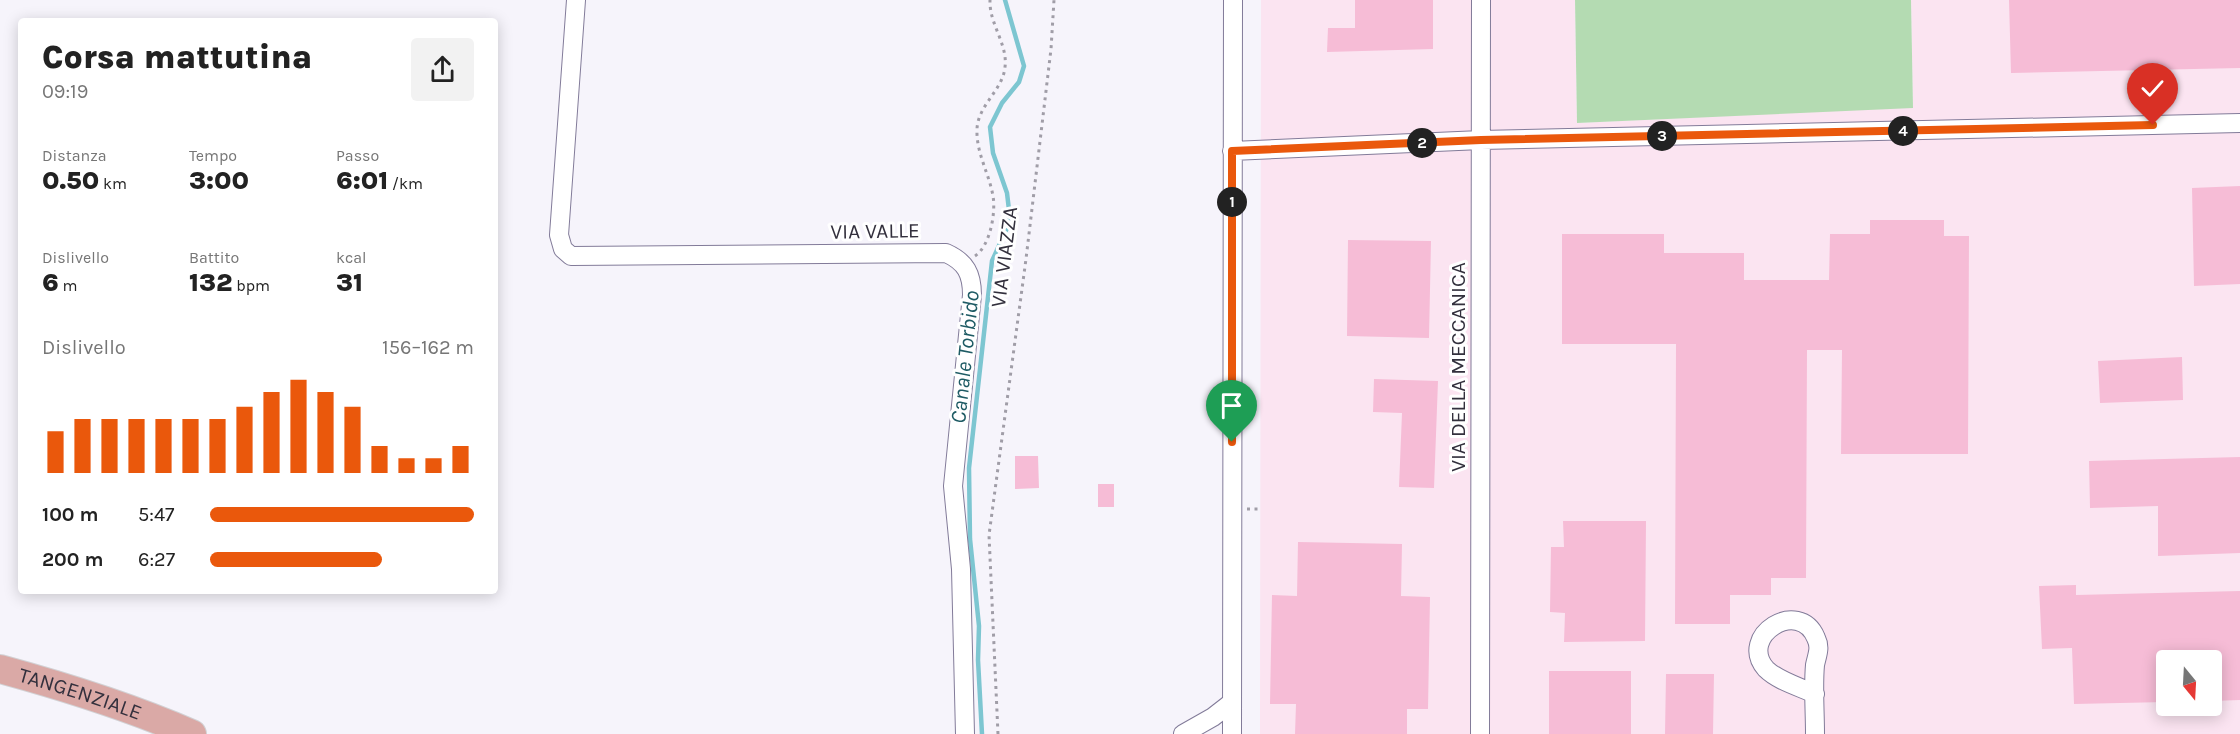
<!DOCTYPE html>
<html lang="it">
<head>
<meta charset="utf-8">
<style>
  :root { --surface:#fff; --page:#f2f2f2; --text:#222; --muted:#767676; --accent:#ea580c }
  body { margin:0; font-family:Karla,sans-serif; background:var(--page); color:var(--text); height:100vh; display:flex; flex-direction:column; font-size:22px; white-space:nowrap }
  * { box-sizing:border-box; margin:0 }
  p { font-size:20px; color:var(--muted) }
  .icon { flex:none; width:33px; height:33px; fill:none; stroke:currentColor; stroke-width:2; stroke-linecap:round; stroke-linejoin:round }
  .map { position:relative; flex:1; overflow:hidden }
  .sheet { position:absolute; left:18px; top:18px; width:480px; height:576px; display:flex; flex-direction:column; background:var(--surface); border-radius:6px; box-shadow:0 3px 15px #0003 }
  .sheet>* { flex:none }
  .needle { width:39px; rotate:162deg }
  .fabs { position:absolute; left:2156px; top:650px; display:grid; gap:12px }
  .fabs a { display:grid; place-items:center; width:66px; height:66px; border-radius:6px; background:var(--surface); box-shadow:0 3px 15px #0003; font-size:30px }
  .pin { position:absolute; display:grid; place-items:center; width:51px; height:51px; color:#fff; margin:-62px -26px; border-radius:50% 50% 50% 0; rotate:-45deg; box-shadow:0 0 6px #0007 }
  .pin .icon { rotate:45deg }
  .km { position:absolute; width:30px; height:30px; margin:-15px; border-radius:50%; background:#222; color:#fff; font-size:16px; line-height:30px; text-align:center }
  .round { display:grid; place-items:center; flex:none; width:63px; height:63px; border-radius:6px; background:var(--page) }
  .summary { display:flex; align-items:center; justify-content:space-between; height:102px; padding:0 24px }
  h1 { font-size:33px; font-weight:800; line-height:45px }
  .stats { display:grid; grid-template-columns:repeat(3,1fr); gap:9px; height:102px; padding:6px 24px }
  .stats div { display:grid; align-content:center }
  .stats b { font-size:26px; font-weight:800 }
  .stats small { font-size:16px; font-weight:400 }
  .stats p { font-size:16px }
  .chart { height:168px; padding:12px 24px }
  .chart p { display:flex; justify-content:space-between }
  .chart svg { width:100%; height:108px; margin-top:6px; stroke:var(--accent); stroke-width:6 }
  ul { padding:0 24px; list-style:none; font-size:20px }
  li { display:grid; grid-template-columns:96px 72px 1fr; align-items:center; height:45px }
  li i { height:15px; border-radius:8px; background:var(--accent) }
  .map>svg:first-child { display:block }
  .industrial { fill:#fbe4f1; fill-rule:evenodd }
  .green { fill:#b4dbb2 }
  .lines { fill:none; stroke-linecap:round; stroke-linejoin:round }
  .stream { stroke:#7dc6d1; stroke-width:4.5 }
  .building { fill:#f6bcd6 }
  .street-casing { stroke:#827b99; stroke-width:20 }
  .primary-casing { stroke:#d2d1d4; stroke-width:30 }
  .path { stroke:#a09da7; stroke-width:3; stroke-dasharray:3 4.5; stroke-linecap:butt }
  .street { stroke:#fff; stroke-width:18 }
  .primary { stroke:#daa9a6; stroke-width:28 }
  .route-casing { stroke:#fff; stroke-width:12 }
  .route { stroke:#ea580c; stroke-width:8 }
  .labels { text-anchor:middle; stroke-width:6; stroke-linejoin:round; paint-order:stroke }
  .street-label { font-size:21px; fill:#33303d; stroke:#fff }
  .water-label { font-size:22px; font-style:italic; fill:#1e5b64; stroke:#fff }
</style>
</head>
<body>
<div class="map">
<svg width="2240" height="734" viewBox="0 0 2240 734">
  <rect width="100%" height="100%" fill="#f6f4fb"/>
  <path class="industrial" d="M 1261,0 L 1575,0 L 1577,123 L 1913,107 L 1911,0 L 2240,0 L 2240,734 L 1260,734 ZM 2166,660 L 2211,660 L 2211,705 L 2166,705 Z"/>
  <path class="green" d="M 1575,0 L 1911,0 L 1913,108 L 1577,123 Z"/>
  <g class="lines">
    <path class="stream" d="M 982,734 L 978,660 L 979,626 L 970,539 L 969,468 L 992,261 L 1007,228 L 1009,210 L 1007,193 L 993,153 L 990,127 L 1002,103 L 1019,82 L 1024,66 L 1005,0"/>
  </g>
  <path class="building" d="M 1355,0 L 1433,0 L 1433,49 L 1327,52 L 1328,28 L 1355,28 Z
    M 2009,0 L 2240,0 L 2240,68 L 2011,73 Z
    M 2240,186 L 2240,284 L 2194,286 L 2192,188 Z
    M 1870,220 L 1944,220 L 1944,236 L 1969,236 L 1968,454 L 1841,454 L 1842,350 L 1807,350 L 1806,578 L 1771,578 L 1771,595 L 1730,595 L 1730,624 L 1675,624 L 1676,344 L 1562,344 L 1562,234 L 1664,234 L 1664,253 L 1744,253 L 1744,280 L 1829,280 L 1830,234 L 1870,234 Z
    M 1348,240 L 1431,241 L 1429,338 L 1347,336 Z
    M 2182,357 L 2183,400 L 2100,403 L 2098,361 Z
    M 1374,379 L 1438,381 L 1434,488 L 1399,487 L 1402,413 L 1373,412 Z
    M 1015,456 L 1038,456 L 1039,488 L 1015,489 Z
    M 2240,457 L 2240,553 L 2158,556 L 2158,506 L 2090,508 L 2089,461 Z
    M 1098,484 L 1114,484 L 1114,507 L 1098,507 Z
    M 1563,521 L 1646,521 L 1645,641 L 1564,642 L 1565,613 L 1550,612 L 1551,547 L 1564,547 Z
    M 1298,542 L 1402,544 L 1401,596 L 1430,597 L 1428,709 L 1407,709 L 1407,734 L 1295,734 L 1296,704 L 1270,704 L 1272,595 L 1297,596 Z
    M 2076,585 L 2076,595 L 2240,591 L 2240,700 L 2211,701 L 2211,660 L 2166,660 L 2166,702 L 2074,704 L 2072,648 L 2042,649 L 2039,586 Z
    M 1549,671 L 1631,671 L 1631,734 L 1549,734 Z
    M 1666,674 L 1714,674 L 1713,734 L 1665,734 Z"/>
  <g class="lines">
    <defs>
      <path id="street" d="M 576,0 L 559,235 L 563,249 L 571,256 L 946,253 C 966,262 972,274 972,295 L 953,486 L 961,569 L 965,734
        M 1232,151 L 1481,140 L 2240,123
        M 1815,694 C 1800,687 1778,681 1766,669 C 1737,636 1799,597 1816,638 C 1821,648 1817,655 1815,665 C 1813,687 1815,711 1815,734
        M 1183,734 L 1213,717 L 1231,703
        M 1232,734 L 1233,0
        M 1480,734 L 1481,0"/>
      <g id="primary">
        <path id="s1" d="M 0,669 C 66,687 130,707 192,734"/>
      </g>
    </defs>
    <use href="#street" class="street-casing"/>
    <use href="#primary" class="primary-casing"/>
    <path class="path" d="M 975,256 C 990,246 996,213 993,196 C 989,173 976,153 977,129 C 978,105 1003,90 1005,67 C 1008,44 989,24 990,0
      M 1247,509 L 1258,509
      M 998,734 L 989,535 L 1026,259 L 1051,49 L 1054,0"/>
    <use href="#street" class="street"/>
    <use href="#primary" class="primary"/>
  </g>
  <g class="lines">
    <defs>
      <path id="route" d="M 1232,442 L 1232,151 L 1481,140 L 2153,125"/>
    </defs>
    <use href="#route" class="route-casing"/>
    <use href="#route" class="route"/>
  </g>
  <g class="labels">
    <g class="street-label">
      <text transform="translate(875 231) rotate(-1)" y="7">VIA VALLE</text>
      <text transform="translate(1004 257) rotate(-83)" y="7">VIA VIAZZA</text>
      <text transform="translate(1458 367) rotate(-90)" y="7">VIA DELLA MECCANICA</text>
      <text dy="7" stroke="none"><textPath href="#s1" startOffset="84">TANGENZIALE</textPath></text>
    </g>
    <g class="water-label">
      <text transform="translate(964 357) rotate(-84)" y="8">Canale Torbido</text>
    </g>
  </g>
</svg>
<div class="fabs">
<a><svg class="needle" viewBox="-14 -14 28 28"><path d="M0-13l5 13h-10z" fill="#e53935"/><path d="M0 13l5-13h-10z" fill="#767676"/></svg></a>
</div>
<div class="pin" style="left:1232px;top:442px;background:#1e9e55"><svg class="icon" aria-label="arrive" viewBox="0 0 24 24"><path d="M6 21V4h12l-3 4 3 4H6"/></svg></div>
<div class="pin" style="left:2153px;top:125px;background:#d93025"><svg class="icon" aria-label="check" viewBox="0 0 24 24"><path d="M5 12l5 5 9-10"/></svg></div>
<b class="km" style="left:1232px;top:202px">1</b>
<b class="km" style="left:1422px;top:143px">2</b>
<b class="km" style="left:1662px;top:136px">3</b>
<b class="km" style="left:1903px;top:131px">4</b>
<section class="sheet">
<div class="summary"><div><h1>Corsa mattutina</h1><p>09:19</p></div><a class="round"><svg class="icon" aria-label="share" viewBox="0 0 24 24"><path d="M12 15V3M7 8l5-5 5 5M5 13v7h14v-7"/></svg></a></div>
<div class="stats">
<div><p>Distanza</p><b>0.50<small> km</small></b></div>
<div><p>Tempo</p><b>3:00</b></div>
<div><p>Passo</p><b>6:01<small> /km</small></b></div>
</div>
<div class="stats">
<div><p>Dislivello</p><b>6<small> m</small></b></div>
<div><p>Battito</p><b>132<small> bpm</small></b></div>
<div><p>kcal</p><b>31</b></div>
</div>
<div class="chart"><p><span>Dislivello</span>156–162 m</p>
<svg viewBox="0 0 160 44" preserveAspectRatio="none"><path d="M5 44V27M15 44V22M25 44V22M35 44V22M45 44V22M55 44V22M65 44V22M75 44V17M85 44V11M95 44V6M105 44V11M115 44V17M125 44V33M135 44V38M145 44V38M155 44V33"/></svg>
</div>
<ul>
<li><b>100 m</b>5:47<i style="width:100%"></i></li>
<li><b>200 m</b>6:27<i style="width:65%"></i></li>
</ul>
</section>
</div>
</body>
</html>
